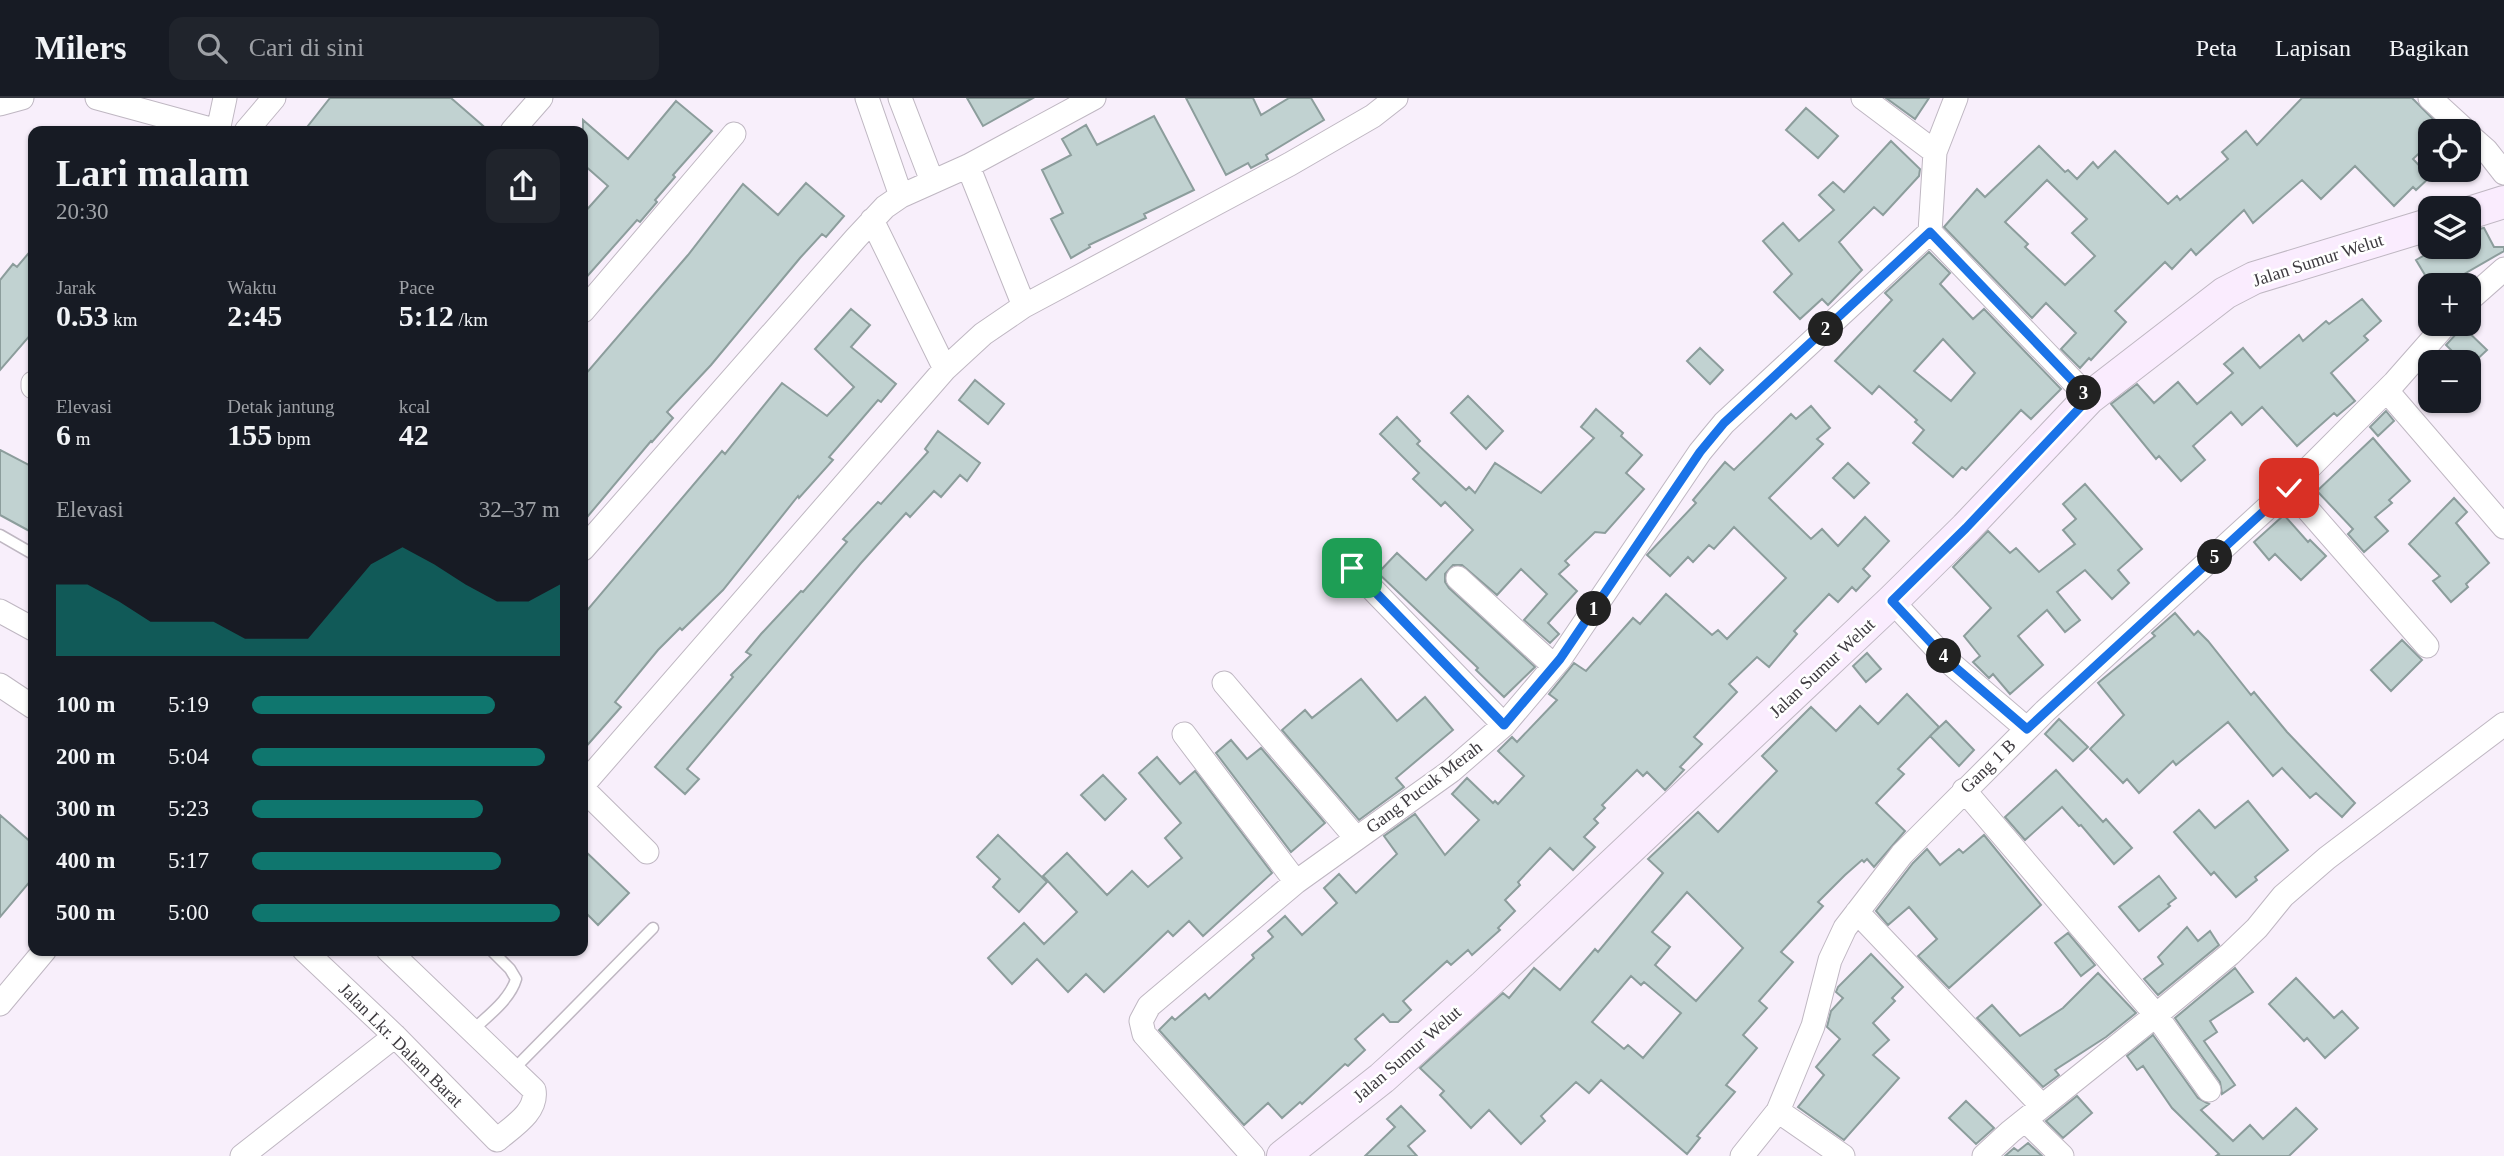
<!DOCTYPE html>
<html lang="id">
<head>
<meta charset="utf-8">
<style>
  :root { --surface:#171b24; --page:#20242c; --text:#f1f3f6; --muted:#9ea1a6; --line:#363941; --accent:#0f766e }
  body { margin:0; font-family:"Times New Roman",serif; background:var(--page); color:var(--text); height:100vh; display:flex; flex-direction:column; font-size:26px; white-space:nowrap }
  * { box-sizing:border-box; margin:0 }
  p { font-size:23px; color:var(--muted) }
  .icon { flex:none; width:38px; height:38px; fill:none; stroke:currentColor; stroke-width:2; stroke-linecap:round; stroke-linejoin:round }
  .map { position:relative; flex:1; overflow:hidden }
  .details { position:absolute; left:28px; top:28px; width:560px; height:830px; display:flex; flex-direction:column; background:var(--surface); border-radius:14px; box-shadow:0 2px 5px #0004 }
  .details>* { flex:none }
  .tools { position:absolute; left:2418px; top:21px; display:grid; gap:14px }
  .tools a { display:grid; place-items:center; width:63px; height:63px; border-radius:14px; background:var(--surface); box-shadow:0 2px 5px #0004; font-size:35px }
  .pin { position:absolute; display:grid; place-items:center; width:60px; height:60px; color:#fff; margin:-30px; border-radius:14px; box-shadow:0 4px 10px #0006 }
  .km { position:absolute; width:35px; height:35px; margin:-18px; border-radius:50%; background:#222; color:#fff; font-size:19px; line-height:35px; text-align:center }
  .round { display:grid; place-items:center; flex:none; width:74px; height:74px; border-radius:14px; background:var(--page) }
  .summary { display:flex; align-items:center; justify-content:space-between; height:119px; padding:0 28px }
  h1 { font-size:38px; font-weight:700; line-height:52px }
  .metrics { display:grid; grid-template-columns:repeat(3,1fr); gap:10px; height:119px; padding:7px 28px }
  .metrics div { display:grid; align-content:center }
  .metrics b { font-size:30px; font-weight:700 }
  .metrics small { font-size:19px; font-weight:400 }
  .metrics p { font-size:19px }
  .chart { height:196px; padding:14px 28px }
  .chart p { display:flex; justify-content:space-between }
  .chart svg { width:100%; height:126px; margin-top:7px; fill:var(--accent); opacity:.7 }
  ul { padding:0 28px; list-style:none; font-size:23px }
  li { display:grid; grid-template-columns:112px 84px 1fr; align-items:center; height:52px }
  li i { height:18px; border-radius:9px; background:var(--accent) }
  header { display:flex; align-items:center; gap:42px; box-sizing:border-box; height:98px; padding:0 35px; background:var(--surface); border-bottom:2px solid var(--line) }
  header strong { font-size:33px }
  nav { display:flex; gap:38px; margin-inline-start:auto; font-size:24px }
  .search { width:490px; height:63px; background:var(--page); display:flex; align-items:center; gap:18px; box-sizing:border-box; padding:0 24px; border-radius:14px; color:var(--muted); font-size:26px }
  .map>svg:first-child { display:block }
  .building { fill:#c1d2d1; stroke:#8c9d9c; stroke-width:2; fill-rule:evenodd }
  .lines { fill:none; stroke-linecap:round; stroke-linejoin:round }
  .lane-casing { stroke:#bfb7c2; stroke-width:13 }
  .street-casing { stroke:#bfb7c2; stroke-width:25 }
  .secondary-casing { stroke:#bfb7c2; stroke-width:34 }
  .lane { stroke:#fff; stroke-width:10 }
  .street { stroke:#fff; stroke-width:23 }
  .secondary { stroke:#faecfe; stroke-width:32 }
  .route-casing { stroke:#fff; stroke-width:14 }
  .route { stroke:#1a73e8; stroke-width:9 }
  .labels { text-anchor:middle; stroke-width:5; stroke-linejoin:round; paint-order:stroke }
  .street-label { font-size:18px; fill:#3e3b40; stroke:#fff }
</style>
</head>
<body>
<header>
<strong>Milers</strong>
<div class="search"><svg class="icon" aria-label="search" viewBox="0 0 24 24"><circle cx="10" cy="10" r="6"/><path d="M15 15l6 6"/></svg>Cari di sini</div>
<nav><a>Peta</a><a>Lapisan</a><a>Bagikan</a></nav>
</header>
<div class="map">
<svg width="2504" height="1058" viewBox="0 0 2504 1058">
  <rect width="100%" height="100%" fill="#f8effb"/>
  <path class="building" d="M 330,0 L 451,0 L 489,33 L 304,33 Z
    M 967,0 L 1033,0 L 983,28 Z
    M 1186,0 L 1253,0 L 1261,17 L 1289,0 L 1311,0 L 1324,22 L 1266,57 L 1268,61 L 1251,70 L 1248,65 L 1226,77 Z
    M 1886,0 L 1929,0 L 1915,21 Z
    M 2302,0 L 2412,0 L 2443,31 L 2431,33 L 2431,44 L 2413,61 L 2430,79 L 2416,92 L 2413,89 L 2394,108 L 2355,68 L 2321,101 L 2302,82 L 2253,125 L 2244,112 L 2196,157 L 2191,151 L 2172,171 L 2165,164 L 2115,213 L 2126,224 L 2091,262 L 2089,260 L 2080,270 L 2061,251 L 2076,235 L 2046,205 L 2032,220 L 1944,129 L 1977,91 L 1985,99 L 2039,48 L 2065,74 L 2068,72 L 2077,81 L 2093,64 L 2098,70 L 2115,53 L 2168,106 L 2177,98 L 2180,102 L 2228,61 L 2222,54 L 2246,33 L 2257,47 ZM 2047,82 L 2087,121 L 2072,135 L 2095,158 L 2065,187 L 2025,149 L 2028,146 L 2005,124 Z
    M 676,3 L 712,33 L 673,77 L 675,79 L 655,102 L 657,104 L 640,124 L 637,122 L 583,183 L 583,116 L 608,88 L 583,66 L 583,22 L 628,61 Z
    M 1806,10 L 1838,38 L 1818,60 L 1786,32 Z
    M 1154,18 L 1194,92 L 1144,116 L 1146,120 L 1089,147 L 1090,149 L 1071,160 L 1051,121 L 1063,115 L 1042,72 L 1071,57 L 1062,41 L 1086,27 L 1097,47 Z
    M 1891,43 L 1920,71 L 1919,78 L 1883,117 L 1874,109 L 1839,144 L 1862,172 L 1828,207 L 1822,201 L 1800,221 L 1774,194 L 1792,176 L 1763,143 L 1783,125 L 1799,143 L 1834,112 L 1819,97 L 1833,84 L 1844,94 Z
    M 806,85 L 844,118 L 826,139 L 822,136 L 800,160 L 711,267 L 667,314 L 673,320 L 652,344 L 651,343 L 583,424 L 583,279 L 688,157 L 743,86 L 778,117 Z
    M 2484,130 L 2494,149 L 2504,149 L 2504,153 L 2445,187 L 2431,187 L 2416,162 L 2439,149 L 2469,149 L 2469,133 Z
    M 33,150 L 33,234 L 0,272 L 0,182 L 13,166 L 17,169 Z
    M 1929,154 L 1950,175 L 1940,186 L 1973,221 L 1984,211 L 2061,291 L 2031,321 L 2021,312 L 1966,372 L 1962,369 L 1953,379 L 1913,345 L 1924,332 L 1915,324 L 1917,322 L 1879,288 L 1872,296 L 1835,263 L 1892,202 L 1885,195 ZM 1943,241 L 1975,275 L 1951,303 L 1914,273 Z
    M 2362,201 L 2381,223 L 2364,238 L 2368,242 L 2331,275 L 2355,303 L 2337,318 L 2334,315 L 2297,348 L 2262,309 L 2242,327 L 2231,314 L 2193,348 L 2205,362 L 2181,383 L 2159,358 L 2156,361 L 2111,306 L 2137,286 L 2154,305 L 2178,284 L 2197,306 L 2233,275 L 2224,266 L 2243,250 L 2260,270 L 2299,237 L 2303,243 L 2326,223 L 2329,226 Z
    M 851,211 L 870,227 L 851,249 L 896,286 L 881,304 L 878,302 L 842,344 L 829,359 L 833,362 L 799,400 L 798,398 L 723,492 L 682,532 L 680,530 L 658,552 L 615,604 L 621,609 L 583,652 L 583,517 L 722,353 L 725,356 L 782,285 L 827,318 L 854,289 L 815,251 Z
    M 2460,226 L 2487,252 L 2469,269 L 2469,264 L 2463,264 L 2446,247 L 2457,235 Z
    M 1700,250 L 1723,272 L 1710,286 L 1687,263 Z
    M 975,282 L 1004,306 L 988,326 L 959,302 Z
    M 1468,298 L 1503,333 L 1486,351 L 1451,315 Z
    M 1811,308 L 1830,330 L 1817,341 L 1823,346 L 1769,400 L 1811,441 L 1822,431 L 1838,448 L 1865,419 L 1889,443 L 1863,471 L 1870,478 L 1856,493 L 1852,489 L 1838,504 L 1829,496 L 1794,533 L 1797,536 L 1769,569 L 1757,559 L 1729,586 L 1737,594 L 1694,639 L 1702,646 L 1680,669 L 1684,672 L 1665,692 L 1647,674 L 1643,678 L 1637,672 L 1602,707 L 1605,710 L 1594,721 L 1598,725 L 1584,739 L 1595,749 L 1573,772 L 1550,750 L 1518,784 L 1520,787 L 1505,802 L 1515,813 L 1498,830 L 1500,832 L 1472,857 L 1468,852 L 1451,867 L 1447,863 L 1403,903 L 1411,912 L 1398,924 L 1390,924 L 1383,916 L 1355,941 L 1365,952 L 1348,968 L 1345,966 L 1302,1006 L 1300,1004 L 1282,1020 L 1268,1005 L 1244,1027 L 1159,932 L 1172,919 L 1175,922 L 1205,896 L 1209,901 L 1254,860 L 1252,857 L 1273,839 L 1268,833 L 1285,818 L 1302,837 L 1337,805 L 1324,790 L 1339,776 L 1356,795 L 1397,756 L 1384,738 L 1415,716 L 1445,757 L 1479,722 L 1452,696 L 1467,680 L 1493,705 L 1495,703 L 1498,706 L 1524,678 L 1498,653 L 1512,639 L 1517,644 L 1557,602 L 1549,596 L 1574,565 L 1586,573 L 1633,520 L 1640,526 L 1666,496 L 1712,537 L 1718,532 L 1727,541 L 1786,480 L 1734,429 L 1714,451 L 1709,447 L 1693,464 L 1688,459 L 1670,478 L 1647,457 L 1696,405 L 1693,402 L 1725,364 L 1734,372 L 1791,316 L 1796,321 Z
    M 1596,311 L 1623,335 L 1621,338 L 1642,357 L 1626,375 L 1644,391 L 1605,435 L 1595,434 L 1565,463 L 1569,467 L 1559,476 L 1577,493 L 1548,525 L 1559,536 L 1550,545 L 1524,522 L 1547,496 L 1521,471 L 1497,497 L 1462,467 L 1453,467 L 1445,476 L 1445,484 L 1449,490 L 1535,569 L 1504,599 L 1476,572 L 1478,570 L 1378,475 L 1397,455 L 1426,482 L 1473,432 L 1445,404 L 1441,408 L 1413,381 L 1419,375 L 1380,336 L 1397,319 L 1420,343 L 1417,346 L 1466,392 L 1469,389 L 1475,395 L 1495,365 L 1541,395 L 1594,340 L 1581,329 Z
    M 2386,313 L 2394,323 L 2378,338 L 2370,329 Z
    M 938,333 L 980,365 L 967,383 L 960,377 L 941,399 L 934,393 L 910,419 L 906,415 L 861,465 L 687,671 L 699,681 L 685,696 L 655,669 L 733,579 L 731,577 L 751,557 L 746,554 L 761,536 L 801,493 L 803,494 L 847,444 L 843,441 L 878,404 L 881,406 L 928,354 L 925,351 Z
    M 2373,340 L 2410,383 L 2389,402 L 2392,405 L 2375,419 L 2388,433 L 2364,454 L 2348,436 L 2353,431 L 2317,393 Z
    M 0,352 L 33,369 L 33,435 L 0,417 Z
    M 1848,365 L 1869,385 L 1854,400 L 1833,380 Z
    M 2085,386 L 2142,451 L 2118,472 L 2129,485 L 2112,501 L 2085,472 L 2057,494 L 2080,522 L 2065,534 L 2047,512 L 2018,538 L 2043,567 L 2010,596 L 1993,576 L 1989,580 L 1973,564 L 1980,558 L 1964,538 L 1991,510 L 1953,469 L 1988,433 L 2010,455 L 2016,450 L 2039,474 L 2075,446 L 2063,432 L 2076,421 L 2063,406 Z
    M 2454,400 L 2467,414 L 2456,425 L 2489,465 L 2466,486 L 2468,489 L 2451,504 L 2433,483 L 2440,478 L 2409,446 Z
    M 2284,417 L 2308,444 L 2310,442 L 2326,458 L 2301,482 L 2275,456 L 2269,462 L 2254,444 Z
    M 2175,515 L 2194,537 L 2198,533 L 2208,543 L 2251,597 L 2254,594 L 2287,634 L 2355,705 L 2342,719 L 2316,695 L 2310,700 L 2282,670 L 2273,678 L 2228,624 L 2176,667 L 2173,663 L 2139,695 L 2127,681 L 2123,685 L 2090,651 L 2124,617 L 2098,585 L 2155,538 L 2152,535 Z
    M 2402,542 L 2422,562 L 2391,593 L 2371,572 Z
    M 1867,555 L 1881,571 L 1866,584 L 1853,568 Z
    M 1361,581 L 1397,623 L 1425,599 L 1453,632 L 1396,680 L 1404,689 L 1359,722 L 1282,632 L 1305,612 L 1312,620 Z
    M 1907,596 L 1939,629 L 1898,671 L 1904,676 L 1876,705 L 1905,733 L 1874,769 L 1867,761 L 1864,764 L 1862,762 L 1845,777 L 1818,804 L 1823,808 L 1781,854 L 1793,864 L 1759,903 L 1767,910 L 1743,937 L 1757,950 L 1726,987 L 1735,994 L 1697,1038 L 1700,1040 L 1687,1056 L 1601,982 L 1589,995 L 1576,984 L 1541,1018 L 1545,1023 L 1521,1046 L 1489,1012 L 1471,1030 L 1440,997 L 1444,993 L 1420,970 L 1503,895 L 1509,900 L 1534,870 L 1560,892 L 1595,851 L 1598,854 L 1663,775 L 1648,761 L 1698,714 L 1718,734 L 1777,673 L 1762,658 L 1811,609 L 1836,633 L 1860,608 L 1878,626 ZM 1687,794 L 1743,850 L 1696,903 L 1655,867 L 1670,849 L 1652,834 ZM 1631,878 L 1641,887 L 1644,884 L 1681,915 L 1643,960 L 1628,947 L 1624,951 L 1592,924 Z
    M 2059,621 L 2088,649 L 2073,663 L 2045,636 Z
    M 1946,623 L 1974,652 L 1959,668 L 1930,638 Z
    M 1231,642 L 1247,661 L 1261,650 L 1325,725 L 1291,754 L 1216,655 Z
    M 1157,659 L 1180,686 L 1195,673 L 1272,775 L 1203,838 L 1189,823 L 1173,838 L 1168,833 L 1104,894 L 1086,876 L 1068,894 L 1037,861 L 1012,886 L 988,860 L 1024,825 L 1044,846 L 1077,814 L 1043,778 L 1067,755 L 1107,797 L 1132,773 L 1148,789 L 1182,760 L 1165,740 L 1181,725 L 1139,675 Z
    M 2056,672 L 2103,724 L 2106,721 L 2132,750 L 2114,766 L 2081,727 L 2079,728 L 2062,709 L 2025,742 L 2005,719 Z
    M 1103,677 L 1126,701 L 1105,722 L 1081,697 Z
    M 2248,703 L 2288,752 L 2255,779 L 2257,782 L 2236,799 L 2214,774 L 2211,777 L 2174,734 L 2199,712 L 2215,730 Z
    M 0,717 L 33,746 L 33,780 L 0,819 Z
    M 998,737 L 1047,784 L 1019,814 L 993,789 L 1000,781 L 977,759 Z
    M 1984,737 L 2041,807 L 1949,890 L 1918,858 L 1937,841 L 1909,809 L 1888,827 L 1876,813 L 1913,765 L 1927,751 L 1940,767 L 1959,751 L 1963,755 Z
    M 583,751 L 629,795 L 598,827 L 583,812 Z
    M 2159,778 L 2176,800 L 2168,806 L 2170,808 L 2139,833 L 2119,809 Z
    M 2187,829 L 2198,843 L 2210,833 L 2219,847 L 2158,897 L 2144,881 L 2163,866 L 2158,859 Z
    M 2068,835 L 2095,867 L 2081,878 L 2055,845 Z
    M 1871,856 L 1903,889 L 1892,900 L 1895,903 L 1873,925 L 1889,942 L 1873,957 L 1899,980 L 1844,1042 L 1798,1009 L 1824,977 L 1816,969 L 1840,941 L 1827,929 L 1831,913 L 1843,900 L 1836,894 L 1838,889 Z
    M 2235,870 L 2253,894 L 2210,923 L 2217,934 L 2204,943 L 2235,987 L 2222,996 L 2220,984 L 2175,920 Z
    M 2098,875 L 2136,915 L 2106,939 L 2055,972 L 2059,977 L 2043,989 L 1977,920 L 1992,907 L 2020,938 L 2063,910 Z
    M 2296,880 L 2334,920 L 2342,913 L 2358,930 L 2325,960 L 2307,940 L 2304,943 L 2269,906 Z
    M 2153,937 L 2198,1000 L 2209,1006 L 2201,1012 L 2233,1043 L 2250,1027 L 2263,1041 L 2296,1010 L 2317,1031 L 2289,1058 L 2216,1058 L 2219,1056 L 2172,1010 L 2143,968 L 2137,972 L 2127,958 Z
    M 2077,998 L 2092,1015 L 2063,1040 L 2046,1023 Z
    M 1966,1003 L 1994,1030 L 1976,1046 L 1949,1020 Z
    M 1401,1008 L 1425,1033 L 1408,1048 L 1417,1058 L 1365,1058 L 1395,1029 L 1387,1021 Z
    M 2028,1045 L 2042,1058 L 2005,1058 L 2014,1050 L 2018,1053 Z"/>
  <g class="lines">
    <defs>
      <path id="lane" d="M 0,437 L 33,456
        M 472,933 C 487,918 510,902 516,881 L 510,871 L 491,852
        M 513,972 L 653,830"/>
      <path id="street" d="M 97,0 L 218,33
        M 867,0 L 901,98
        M 900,0 L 932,83
        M 1863,0 L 1935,54
        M 2430,0 L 2466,33
        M 0,6 L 22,0
        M 218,33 L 225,0
        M 246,33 L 274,0
        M 512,33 L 541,0
        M 2469,37 L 2486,52 L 2504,75
        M 968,68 L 1024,208
        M 872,122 L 945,271
        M 1930,134 L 2089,300
        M 1930,134 L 1935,54 L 1956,0
        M 2469,202 L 2504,171
        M 583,213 L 734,36
        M 33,285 L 33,289
        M 2387,293 L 2504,429
        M 2289,390 L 2427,548
        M 583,451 L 856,140 L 885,109 L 901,98 L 968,68 L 1094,0
        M 1352,470 L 1504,627
        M 1458,480 L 1554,568
        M 1892,503 L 1949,564 L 2027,631
        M 0,513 L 33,531
        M 1224,585 L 1356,740
        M 0,587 L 33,609
        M 1184,636 L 1296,784
        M 583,687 L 945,271 L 983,236 L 1024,208 L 1290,66 L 1373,18 L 1396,0
        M 583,691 L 647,754
        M 1964,692 L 2156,917 L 2230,856 L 2257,830 L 2283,798 L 2327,760 L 2504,626
        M 1857,814 L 2042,1008
        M 304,852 L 395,938 L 497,1042 C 512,1029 538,1014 534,992 L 388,852
        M 0,906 L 45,852
        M 1778,1013 L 1843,1058
        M 2025,1022 L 2062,1058
        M 242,1058 L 395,938
        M 1253,1058 L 1144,936 L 1141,923 L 1149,908 L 1296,784 L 1451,673 L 1504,627 L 1560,561 L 1700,354 L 1724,325 L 1930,134
        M 1742,1058 L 1778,1013 L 1813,928 L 1830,862 L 1845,830 L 1902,756 L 2045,613 L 2289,390 L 2394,285 L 2446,226
        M 1984,1058 L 2010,1034 L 2156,917 L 2209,992"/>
      <path id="secondary" d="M 2469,115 L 2504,104
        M 1283,1058 L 1382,980 L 1484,888 L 1892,503 L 1966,430 L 2089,300 L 2225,195 L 2254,180 L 2431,126"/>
    </defs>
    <use href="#lane" class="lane-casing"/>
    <use href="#street" class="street-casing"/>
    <use href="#secondary" class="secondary-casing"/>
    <use href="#lane" class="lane"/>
    <use href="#street" class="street"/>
    <use href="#secondary" class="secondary"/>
  </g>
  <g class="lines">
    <defs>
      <path id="route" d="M 1352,470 L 1504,627 L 1560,561 L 1700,354 L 1724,325 L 1930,134 L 2089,300 L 1966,430 L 1892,503 L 1949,564 L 2027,631 L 2289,390"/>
    </defs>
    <use href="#route" class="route-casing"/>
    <use href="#route" class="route"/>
  </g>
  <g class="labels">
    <g class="street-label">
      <text transform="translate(2318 162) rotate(-18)" y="6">Jalan Sumur Welut</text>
      <text transform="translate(1822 570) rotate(-43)" y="6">Jalan Sumur Welut</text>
      <text transform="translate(1988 668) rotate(-44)" y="6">Gang 1 B</text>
      <text transform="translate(1424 689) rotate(-37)" y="6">Gang Pucuk Merah</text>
      <text transform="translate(401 947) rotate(45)" y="6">Jalan Lkr. Dalam Barat</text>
      <text transform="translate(1407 956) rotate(-41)" y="6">Jalan Sumur Welut</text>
    </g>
  </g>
</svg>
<div class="tools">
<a><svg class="icon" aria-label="locate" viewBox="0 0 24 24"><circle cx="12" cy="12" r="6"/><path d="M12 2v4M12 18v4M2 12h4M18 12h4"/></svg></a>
<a><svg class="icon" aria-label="layers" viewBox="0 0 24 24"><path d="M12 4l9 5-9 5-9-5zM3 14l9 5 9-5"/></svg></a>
<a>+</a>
<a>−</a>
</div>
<div class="pin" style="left:1352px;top:470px;background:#1e9e55"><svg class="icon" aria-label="arrive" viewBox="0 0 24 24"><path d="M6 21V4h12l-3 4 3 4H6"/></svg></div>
<div class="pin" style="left:2289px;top:390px;background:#d93025"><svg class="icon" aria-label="check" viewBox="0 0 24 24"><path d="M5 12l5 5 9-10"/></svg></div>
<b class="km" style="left:1594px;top:511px">1</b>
<b class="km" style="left:1826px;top:231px">2</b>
<b class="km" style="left:2084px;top:295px">3</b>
<b class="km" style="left:1944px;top:558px">4</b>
<b class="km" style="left:2215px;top:459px">5</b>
<section class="details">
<div class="summary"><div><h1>Lari malam</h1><p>20:30</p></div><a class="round"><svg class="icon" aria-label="share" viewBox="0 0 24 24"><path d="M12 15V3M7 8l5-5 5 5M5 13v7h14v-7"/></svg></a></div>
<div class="metrics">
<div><p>Jarak</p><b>0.53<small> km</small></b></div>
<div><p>Waktu</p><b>2:45</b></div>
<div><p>Pace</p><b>5:12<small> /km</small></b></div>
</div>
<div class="metrics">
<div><p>Elevasi</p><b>6<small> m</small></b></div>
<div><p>Detak jantung</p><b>155<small> bpm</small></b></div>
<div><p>kcal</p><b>42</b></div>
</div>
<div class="chart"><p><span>Elevasi</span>32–37 m</p>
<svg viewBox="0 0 160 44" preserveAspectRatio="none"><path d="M0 44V19L10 19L20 25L30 32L40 32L50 32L60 38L70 38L80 38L90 25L100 12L110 6L120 12L130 19L140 25L150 25L160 19V44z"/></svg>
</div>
<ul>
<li><b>100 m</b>5:19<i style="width:79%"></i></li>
<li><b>200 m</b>5:04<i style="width:95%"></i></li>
<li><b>300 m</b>5:23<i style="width:75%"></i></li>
<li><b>400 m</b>5:17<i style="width:81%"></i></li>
<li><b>500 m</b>5:00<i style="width:100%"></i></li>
</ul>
</section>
</div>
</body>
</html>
